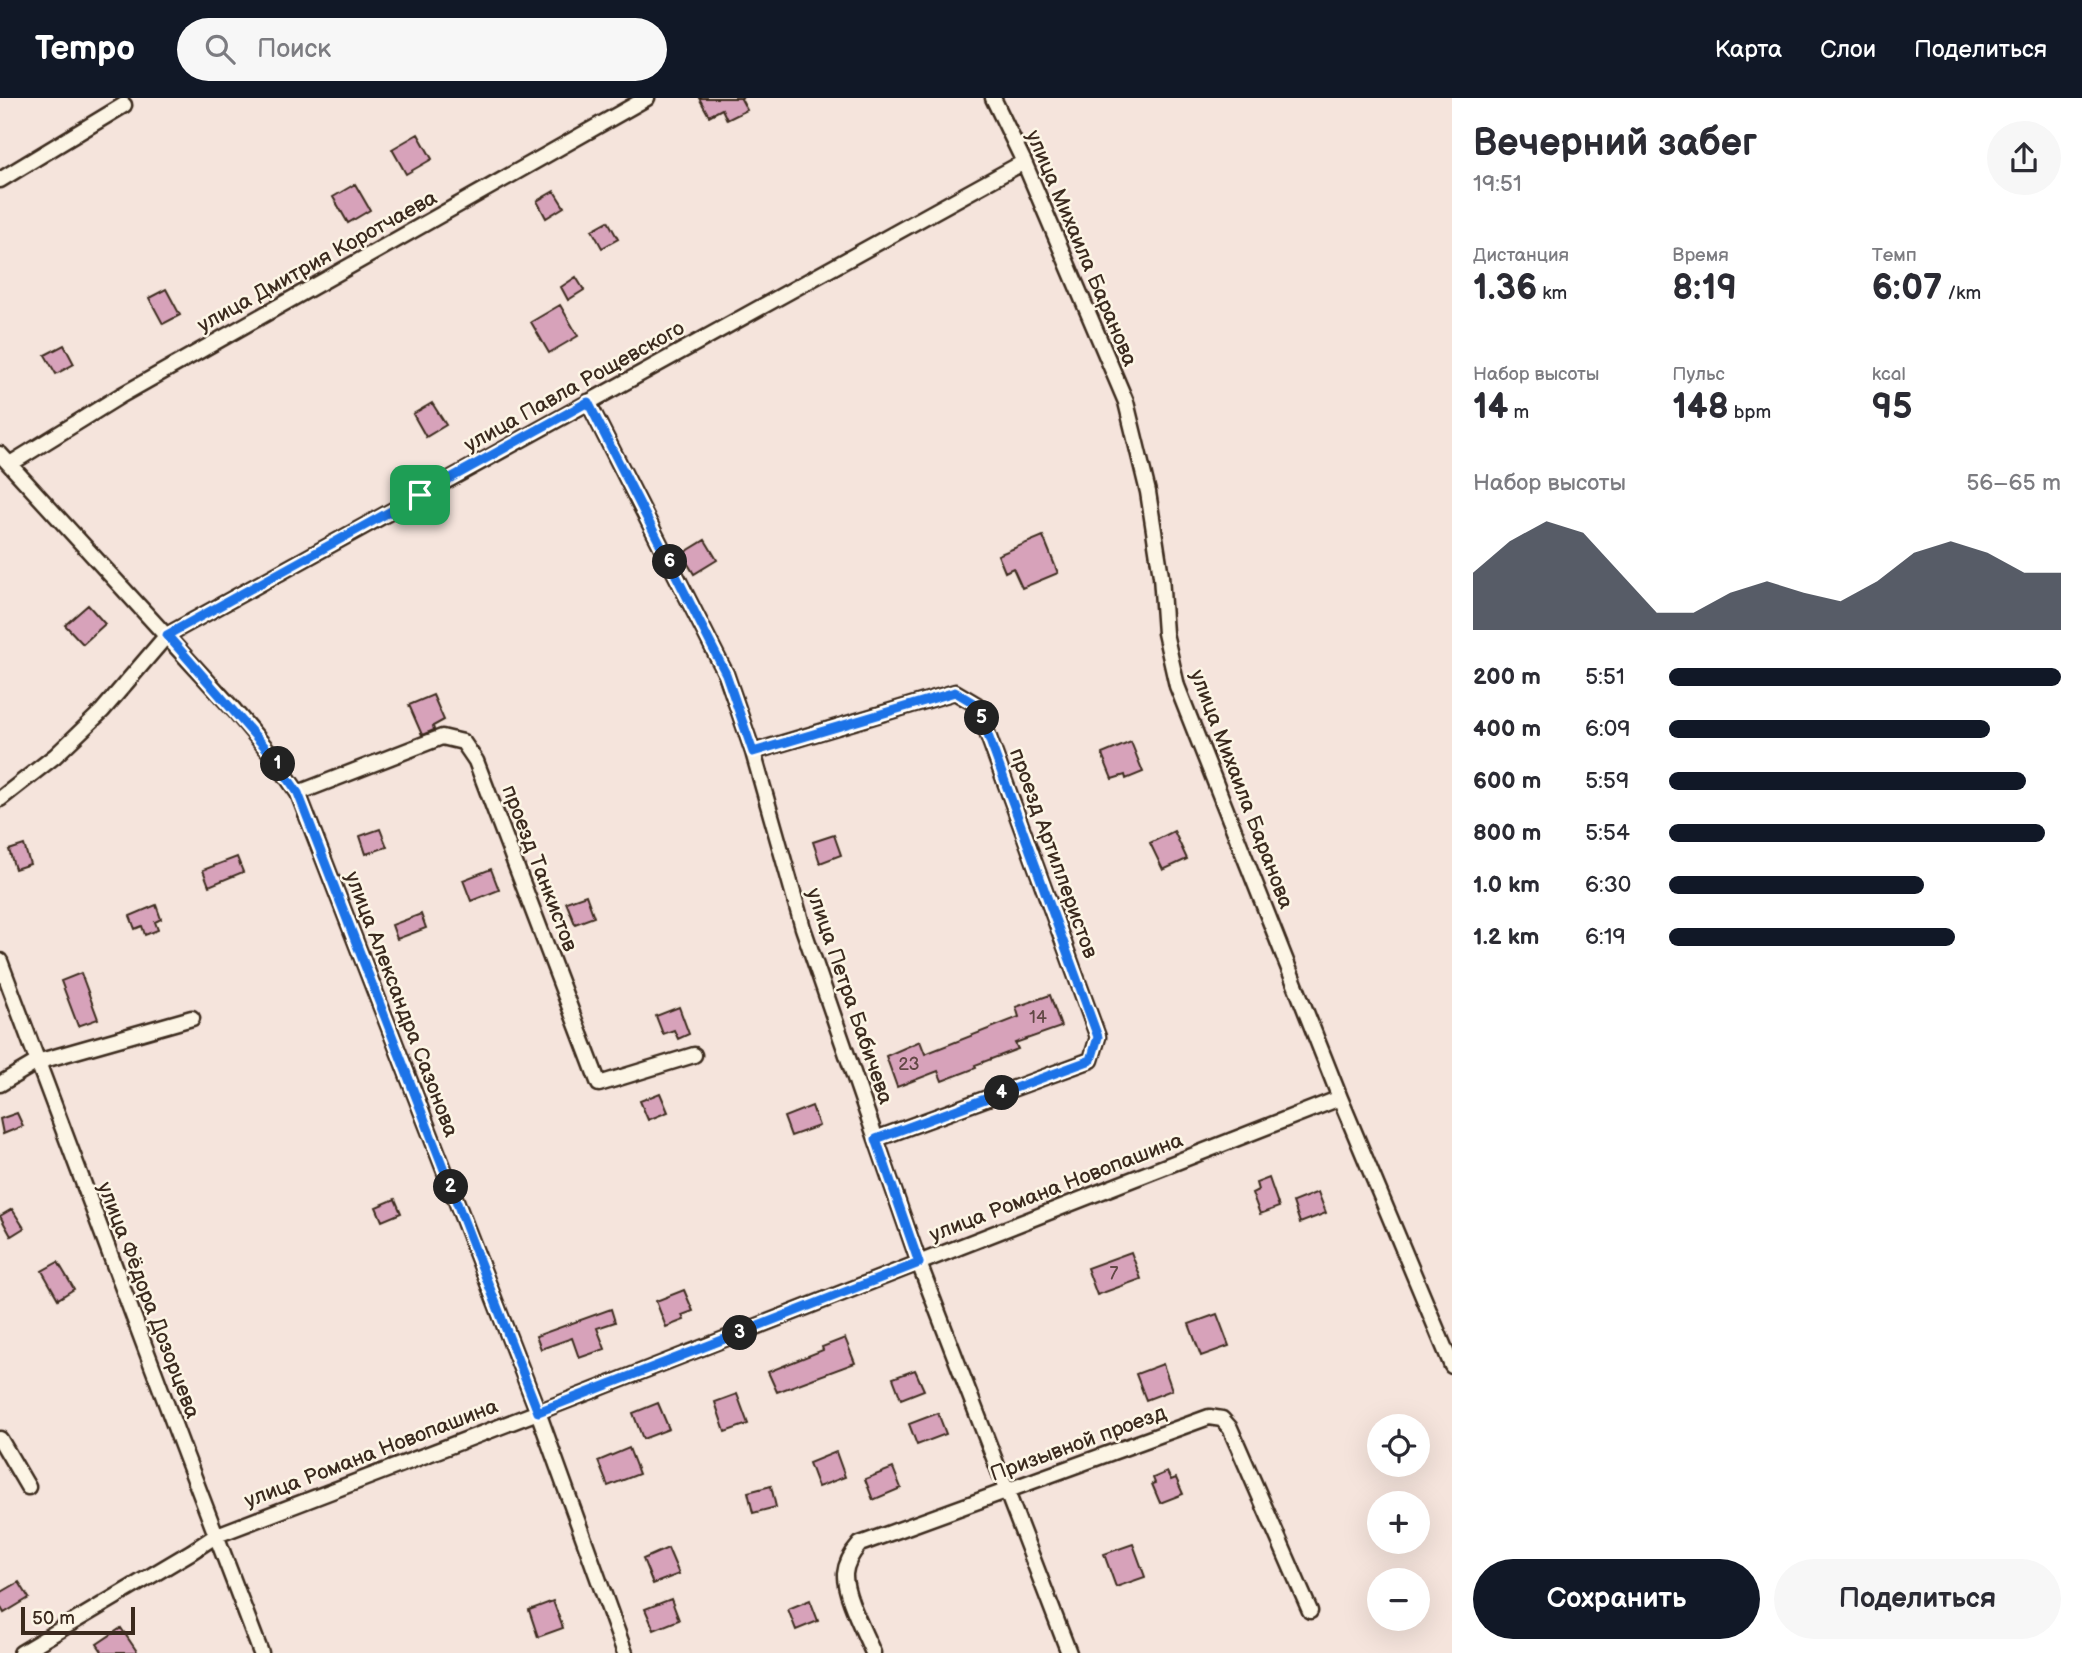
<!DOCTYPE html>
<html lang="ru">
<head>
<meta charset="utf-8">
<style>
  :root { --surface:#fff; --page:#f7f7f7; --text:#2b2b33; --muted:#7c7c81; --accent:#111827 }
  body { margin:0; font-family:"Balsamiq Sans",sans-serif; background:var(--page); color:var(--text); height:100vh; display:flex; flex-direction:column; font-size:26px; white-space:nowrap }
  * { box-sizing:border-box; margin:0 }
  p { font-size:23px; color:var(--muted) }
  .icon { flex:none; width:38px; height:38px; fill:none; stroke:currentColor; stroke-width:2; stroke-linecap:round; stroke-linejoin:round }
  .map { position:relative; flex:1; overflow:hidden }
  .sheet { display:flex; flex-direction:column; background:var(--surface); width:630px }
  .sheet>* { flex:none }
  .buttons { position:absolute; left:1367px; top:1316px; display:grid; gap:14px }
  .buttons a { display:grid; place-items:center; width:63px; height:63px; border-radius:50%; background:var(--surface); box-shadow:0 7px 28px #0002; font-size:35px }
  .scale { position:absolute; left:21px; bottom:18px; width:114px; box-sizing:border-box; padding-left:7px; border:4px solid #3b2a1e; border-top:0; font-size:19px; line-height:24px; white-space:nowrap; color:#3b2a1e; -webkit-text-stroke:5px #fcf5e5; paint-order:stroke }
  .pin { position:absolute; display:grid; place-items:center; width:60px; height:60px; color:#fff; margin:-30px; border-radius:14px; box-shadow:0 4px 10px #0006 }
  .km { position:absolute; width:35px; height:35px; margin:-18px; border-radius:50%; background:#222; color:#fff; font-size:19px; line-height:35px; text-align:center }
  .round { display:grid; place-items:center; flex:none; width:74px; height:74px; border-radius:37px; background:var(--page) }
  .head { display:flex; align-items:center; justify-content:space-between; height:119px; padding:0 21px }
  h1 { font-size:38px; font-weight:800; line-height:52px }
  .figures { display:grid; grid-template-columns:repeat(3,1fr); gap:10px; height:119px; padding:7px 21px }
  .figures div { display:grid; align-content:center }
  .figures b { font-size:35px; font-weight:800 }
  .figures small { font-size:19px; font-weight:400 }
  .figures p { font-size:19px }
  .chart { height:196px; padding:14px 21px }
  .chart p { display:flex; justify-content:space-between }
  .chart svg { width:100%; height:126px; margin-top:7px; fill:var(--accent); opacity:.7 }
  .cta { display:flex; gap:14px; margin-top:auto; padding:14px 21px }
  .cta a { flex:1; height:80px; border-radius:42px; background:var(--accent); color:#fff; font-size:28px; font-weight:800; line-height:80px; text-align:center }
  .cta a+a { background:var(--page); color:var(--text) }
  ul { padding:0 21px; list-style:none; font-size:23px }
  li { display:grid; grid-template-columns:112px 84px 1fr; align-items:center; height:52px }
  li i { height:18px; border-radius:9px; background:var(--accent) }
  header { display:flex; align-items:center; gap:42px; box-sizing:border-box; height:98px; padding:0 35px; background:var(--accent); color:#fff }
  header strong { font-size:33px }
  nav { display:flex; gap:38px; margin-inline-start:auto; font-size:24px }
  .search { width:490px; height:63px; background:var(--page); display:flex; align-items:center; gap:18px; box-sizing:border-box; padding:0 24px; border-radius:38px; color:var(--muted); font-size:26px }
  main { display:flex; flex:1; min-height:0 }
  .map>svg:first-child { display:block }
  .building { fill:#d7a2ba; stroke:#3b2a1e; stroke-width:2 }
  .lines { fill:none; stroke-linecap:round; stroke-linejoin:round }
  .minor-casing { stroke:#3b2a1e; stroke-width:19 }
  .minor { stroke:#fcf5e5; stroke-width:14 }
  .route-casing { stroke:#fff; stroke-width:14 }
  .route { stroke:#1a73e8; stroke-width:9 }
  .labels { text-anchor:middle; stroke-width:5; stroke-linejoin:round; paint-order:stroke }
  .number-label { font-size:18px; fill:#624845 }
  .street-label { font-size:21px; fill:#3b2a1e; stroke:#fcf5e5 }
</style>
</head>
<body>
<header>
<strong>Tempo</strong>
<div class="search"><svg class="icon" aria-label="search" viewBox="0 0 24 24"><circle cx="10" cy="10" r="6"/><path d="M15 15l6 6"/></svg>Поиск</div>
<nav><a>Карта</a><a>Слои</a><a>Поделиться</a></nav>
</header>
<main>
<div class="map">
<svg width="1452" height="1555" viewBox="0 0 1452 1555">
  <rect width="100%" height="100%" fill="#f5e4dc"/>
  <filter id="ink" filterUnits="userSpaceOnUse"><feTurbulence type="fractalNoise" baseFrequency=".0143" numOctaves="2"/><feDisplacementMap in="SourceGraphic" scale="14" xChannelSelector="R" yChannelSelector="G"/><feConvolveMatrix kernelMatrix="1 2 1 2 8 2 1 2 1" color-interpolation-filters="sRGB"/></filter>
  <g filter="url(#ink)">
    <path class="building" d="M 699,0 L 742,0 L 741,1 L 747,12 L 727,22 L 722,11 L 709,18 Z
      M 418,36 L 432,61 L 406,76 L 392,51 Z
      M 355,86 L 370,112 L 348,125 L 333,99 Z
      M 554,93 L 564,109 L 546,120 L 537,103 Z
      M 608,123 L 618,141 L 602,150 L 592,132 Z
      M 576,179 L 584,192 L 568,202 L 561,189 Z
      M 166,191 L 180,217 L 163,226 L 149,200 Z
      M 560,207 L 578,238 L 549,255 L 531,224 Z
      M 64,247 L 74,266 L 56,276 L 45,257 Z
      M 432,305 L 446,327 L 426,339 L 413,316 Z
      M 1043,438 L 1058,475 L 1022,490 L 1013,470 L 1005,474 L 998,457 Z
      M 705,442 L 717,462 L 694,476 L 682,456 Z
      M 88,507 L 105,526 L 83,546 L 65,527 Z
      M 433,597 L 444,622 L 433,628 L 434,632 L 422,637 L 409,607 Z
      M 1131,644 L 1143,674 L 1126,681 L 1125,677 L 1112,681 L 1102,656 Z
      M 380,731 L 387,749 L 366,756 L 360,738 Z
      M 1174,733 L 1187,761 L 1163,772 L 1150,745 Z
      M 834,737 L 841,757 L 820,765 L 813,744 Z
      M 24,747 L 30,766 L 15,771 L 9,752 Z
      M 237,759 L 243,774 L 209,788 L 203,772 Z
      M 491,771 L 499,792 L 471,803 L 463,782 Z
      M 586,797 L 594,819 L 575,826 L 566,804 Z
      M 156,807 L 161,821 L 155,824 L 158,832 L 145,837 L 142,828 L 135,831 L 130,818 Z
      M 421,816 L 426,830 L 397,841 L 392,827 Z
      M 81,875 L 98,921 L 78,928 L 61,883 Z
      M 1050,897 L 1061,929 L 1015,945 L 1018,951 L 975,967 L 976,970 L 942,983 L 938,973 L 897,989 L 886,958 L 920,943 L 925,956 L 1019,919 L 1016,909 Z
      M 679,909 L 689,936 L 678,941 L 674,932 L 663,936 L 656,918 Z
      M 660,995 L 668,1014 L 648,1022 L 640,1003 Z
      M 812,1008 L 819,1028 L 791,1038 L 784,1019 Z
      M 17,1015 L 23,1028 L 3,1036 L 0,1021 Z
      M 1269,1080 L 1279,1109 L 1260,1116 L 1252,1095 L 1258,1092 L 1256,1085 Z
      M 1318,1094 L 1326,1115 L 1300,1125 L 1293,1104 Z
      M 395,1101 L 401,1115 L 382,1123 L 376,1109 Z
      M 12,1111 L 24,1130 L 11,1138 L 0,1118 Z
      M 1131,1154 L 1141,1181 L 1097,1197 L 1087,1170 Z
      M 58,1164 L 74,1191 L 58,1201 L 42,1173 Z
      M 684,1192 L 693,1213 L 682,1217 L 684,1222 L 666,1229 L 656,1203 Z
      M 611,1211 L 615,1224 L 597,1230 L 605,1251 L 579,1260 L 572,1240 L 541,1251 L 536,1238 Z
      M 1217,1216 L 1229,1248 L 1201,1258 L 1189,1226 Z
      M 845,1240 L 855,1265 L 777,1294 L 768,1274 L 823,1252 L 822,1249 Z
      M 1163,1266 L 1172,1292 L 1146,1302 L 1136,1276 Z
      M 915,1272 L 924,1292 L 901,1301 L 893,1280 Z
      M 737,1296 L 748,1326 L 725,1334 L 715,1304 Z
      M 658,1305 L 669,1331 L 643,1341 L 633,1315 Z
      M 938,1315 L 946,1336 L 917,1347 L 909,1326 Z
      M 629,1350 L 639,1376 L 608,1388 L 598,1363 Z
      M 836,1354 L 845,1379 L 818,1389 L 809,1365 Z
      M 893,1370 L 901,1390 L 873,1402 L 865,1381 Z
      M 1167,1374 L 1171,1382 L 1176,1380 L 1183,1396 L 1160,1405 L 1152,1386 L 1155,1385 L 1153,1380 Z
      M 771,1388 L 776,1409 L 753,1415 L 748,1394 Z
      M 1133,1446 L 1145,1479 L 1116,1489 L 1104,1456 Z
      M 668,1450 L 679,1476 L 653,1486 L 643,1461 Z
      M 19,1484 L 29,1500 L 4,1515 L 0,1508 L 0,1495 Z
      M 671,1501 L 679,1522 L 654,1532 L 645,1511 Z
      M 810,1502 L 818,1523 L 796,1532 L 788,1511 Z
      M 553,1503 L 563,1530 L 538,1539 L 529,1512 Z
      M 121,1530 L 138,1555 L 103,1555 L 97,1546 Z"/>
    <g class="lines">
      <defs>
        <path id="minor" d="M 993,0 L 1024,64 L 1126,304 L 1148,394 L 1161,478 L 1165,535 L 1177,588 L 1340,1000 L 1452,1268
          M 0,82 L 124,7
          M 588,304 L 726,576 L 753,654 L 803,830 L 919,1165 L 1069,1555
          M 0,356 L 234,612 L 271,656 L 298,695 L 538,1314 L 625,1555
          M 10,366 L 120,298 L 647,0
          M 753,654 L 955,594 L 977,607 L 1098,939 L 1091,962 L 876,1041
          M 298,695 L 442,639 L 463,644 L 476,663 L 599,986 L 694,957
          M 0,701 L 55,658 L 102,613 L 167,537 L 1024,64
          M 0,863 L 184,1353 L 261,1555
          M 0,986 L 37,964 L 192,920
          M 0,1341 L 28,1389
          M 21,1555 L 191,1454 L 217,1437 L 538,1314 L 1340,1000
          M 873,1555 C 865,1535 844,1497 845,1476 C 846,1464 852,1455 860,1446 L 1209,1319 L 1222,1321 L 1230,1330 L 1310,1513"/>
      </defs>
      <use href="#minor" class="minor-casing"/>
      <use href="#minor" class="minor"/>
    </g>
  </g>
  <g class="lines" filter="url(#ink)">
    <defs>
      <path id="route" d="M 588,304 L 726,576 L 753,654 L 955,594 L 977,607 L 1098,939 L 1091,962 L 876,1041 L 919,1165 L 538,1314 L 298,695 L 271,656 L 167,537 Z"/>
    </defs>
    <use href="#route" class="route-casing"/>
    <use href="#route" class="route"/>
  </g>
  <g class="labels">
    <g class="number-label">
      <text x="1038" y="925">14</text>
      <text x="909" y="972">23</text>
      <text x="1114" y="1181">7</text>
    </g>
    <g class="street-label">
      <text transform="translate(1082 150) rotate(67)" y="7">улица Михаила Баранова</text>
      <text transform="translate(317 163) rotate(-29)" y="7">улица Дмитрия Коротчаева</text>
      <text transform="translate(574 288) rotate(-29)" y="7">улица Павла Рощевского</text>
      <text transform="translate(1242 691) rotate(69)" y="7">улица Михаила Баранова</text>
      <text transform="translate(1054 755) rotate(70)" y="7">проезд Артиллеристов</text>
      <text transform="translate(540 770) rotate(69)" y="7">проезд Танкистов</text>
      <text transform="translate(850 898) rotate(71)" y="7">улица Петра Бабичева</text>
      <text transform="translate(402 906) rotate(69)" y="7">улица Александра Сазонова</text>
      <text transform="translate(1056 1089) rotate(-21)" y="7">улица Романа Новопашина</text>
      <text transform="translate(149 1202) rotate(69)" y="7">улица Фёдора Дозорцева</text>
      <text transform="translate(1078 1345) rotate(-20)" y="7">Призывной проезд</text>
      <text transform="translate(371 1355) rotate(-21)" y="7">улица Романа Новопашина</text>
    </g>
  </g>
</svg>
<div class="buttons">
<a><svg class="icon" aria-label="locate" viewBox="0 0 24 24"><circle cx="12" cy="12" r="6"/><path d="M12 2v4M12 18v4M2 12h4M18 12h4"/></svg></a>
<a>+</a>
<a>−</a>
</div>
<div class="scale">50 m</div>
<div class="pin" style="left:420px;top:397px;background:#1e9e55"><svg class="icon" aria-label="arrive" viewBox="0 0 24 24"><path d="M6 21V4h12l-3 4 3 4H6"/></svg></div>
<b class="km" style="left:278px;top:666px">1</b>
<b class="km" style="left:451px;top:1089px">2</b>
<b class="km" style="left:740px;top:1235px">3</b>
<b class="km" style="left:1002px;top:995px">4</b>
<b class="km" style="left:982px;top:620px">5</b>
<b class="km" style="left:670px;top:464px">6</b>
</div>
<section class="sheet">
<div class="head"><div><h1>Вечерний забег</h1><p>19:51</p></div><a class="round"><svg class="icon" aria-label="share" viewBox="0 0 24 24"><path d="M12 15V3M7 8l5-5 5 5M5 13v7h14v-7"/></svg></a></div>
<div class="figures">
<div><p>Дистанция</p><b>1.36<small> km</small></b></div>
<div><p>Время</p><b>8:19</b></div>
<div><p>Темп</p><b>6:07<small> /km</small></b></div>
</div>
<div class="figures">
<div><p>Набор высоты</p><b>14<small> m</small></b></div>
<div><p>Пульс</p><b>148<small> bpm</small></b></div>
<div><p>kcal</p><b>95</b></div>
</div>
<div class="chart"><p><span>Набор высоты</span>56–65 m</p>
<svg viewBox="0 0 160 44" preserveAspectRatio="none"><path d="M0 44V24L10 13L20 6L30 10L40 24L50 38L60 38L70 31L80 27L90 31L100 34L110 27L120 17L130 13L140 17L150 24L160 24V44z"/></svg>
</div>
<ul>
<li><b>200 m</b>5:51<i style="width:100%"></i></li>
<li><b>400 m</b>6:09<i style="width:82%"></i></li>
<li><b>600 m</b>5:59<i style="width:91%"></i></li>
<li><b>800 m</b>5:54<i style="width:96%"></i></li>
<li><b>1.0 km</b>6:30<i style="width:65%"></i></li>
<li><b>1.2 km</b>6:19<i style="width:73%"></i></li>
</ul>
<div class="cta"><a>Сохранить</a><a>Поделиться</a></div>
</section>
</main>
</body>
</html>
